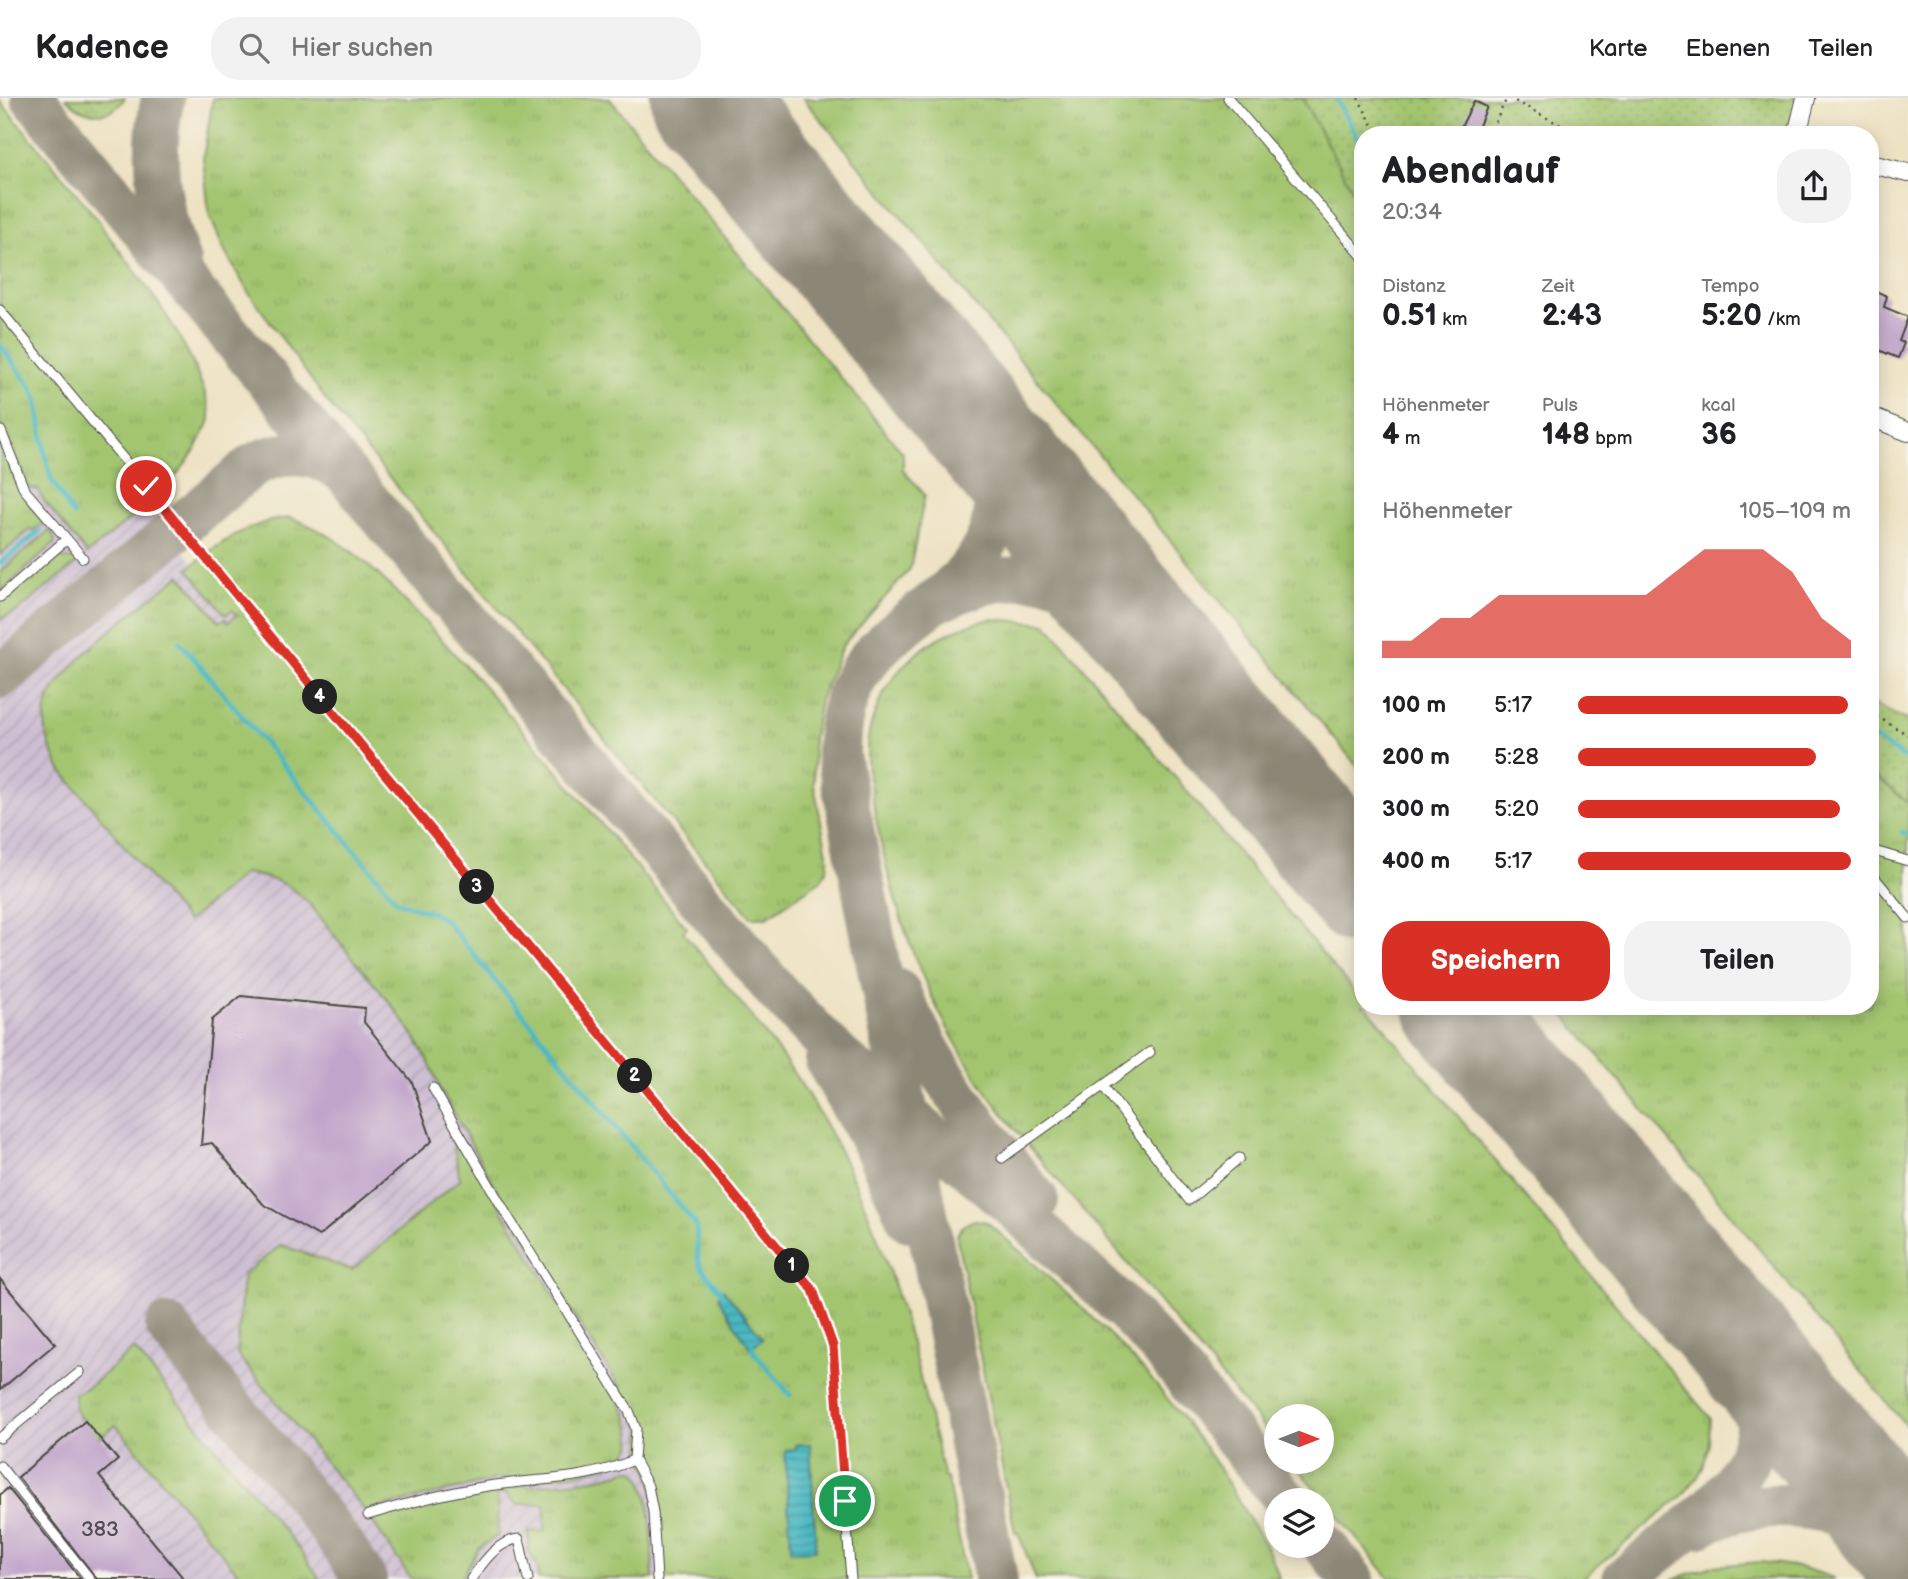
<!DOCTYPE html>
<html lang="de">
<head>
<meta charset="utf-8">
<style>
  :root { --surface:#fff; --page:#f2f2f2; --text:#202124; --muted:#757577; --line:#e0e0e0; --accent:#d93025 }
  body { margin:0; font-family:"Balsamiq Sans",sans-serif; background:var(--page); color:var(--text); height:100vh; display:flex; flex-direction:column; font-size:26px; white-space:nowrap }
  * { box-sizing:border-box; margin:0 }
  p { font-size:23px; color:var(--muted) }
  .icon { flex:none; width:38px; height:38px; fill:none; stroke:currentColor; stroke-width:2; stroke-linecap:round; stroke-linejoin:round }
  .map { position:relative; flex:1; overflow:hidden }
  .panel { position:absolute; left:1354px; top:28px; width:525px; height:889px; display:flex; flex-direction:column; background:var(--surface); border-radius:28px; box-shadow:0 4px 18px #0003 }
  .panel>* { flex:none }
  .needle { width:46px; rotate:90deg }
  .controls { position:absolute; left:1264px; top:1306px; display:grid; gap:14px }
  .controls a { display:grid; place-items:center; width:70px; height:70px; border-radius:50%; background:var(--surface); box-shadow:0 4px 18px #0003; font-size:35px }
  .pin { position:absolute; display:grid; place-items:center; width:60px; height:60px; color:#fff; margin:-30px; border:4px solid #fff; border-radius:50%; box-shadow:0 2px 7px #0007 }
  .km { position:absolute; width:35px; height:35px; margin:-18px; border-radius:50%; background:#222; color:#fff; font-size:19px; line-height:35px; text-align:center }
  .round { display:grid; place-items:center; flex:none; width:74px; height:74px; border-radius:28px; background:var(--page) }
  .headline { display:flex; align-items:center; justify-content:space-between; height:119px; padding:0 28px }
  h1 { font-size:38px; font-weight:700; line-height:52px }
  .stats { display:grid; grid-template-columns:repeat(3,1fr); gap:10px; height:119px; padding:7px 28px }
  .stats div { display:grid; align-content:center }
  .stats b { font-size:30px; font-weight:700 }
  .stats small { font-size:19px; font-weight:400 }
  .stats p { font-size:19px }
  .chart { height:196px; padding:14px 28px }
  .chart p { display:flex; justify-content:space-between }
  .chart svg { width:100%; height:126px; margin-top:7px; fill:var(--accent); opacity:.7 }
  .primary-button { display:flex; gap:14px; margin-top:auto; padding:14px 28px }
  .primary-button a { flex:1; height:80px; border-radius:28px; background:var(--accent); color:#fff; font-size:28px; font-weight:700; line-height:80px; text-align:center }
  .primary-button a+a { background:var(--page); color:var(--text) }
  ul { padding:0 28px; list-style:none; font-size:23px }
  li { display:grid; grid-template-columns:112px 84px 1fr; align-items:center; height:52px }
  li i { height:18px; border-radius:9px; background:var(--accent) }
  header { display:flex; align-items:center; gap:42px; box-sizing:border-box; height:98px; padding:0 35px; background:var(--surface); border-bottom:2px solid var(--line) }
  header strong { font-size:33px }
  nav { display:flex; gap:38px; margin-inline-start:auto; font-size:24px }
  .search { width:490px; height:63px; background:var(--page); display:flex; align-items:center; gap:18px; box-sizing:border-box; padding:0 24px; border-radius:28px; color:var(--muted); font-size:26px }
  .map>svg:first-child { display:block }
  .industrial { fill:url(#industrial-furrows) }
  .grass { fill:url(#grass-tufts); stroke:#67784d; stroke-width:2; fill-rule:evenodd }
  .park { fill:url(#park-dots); stroke:#67784d; stroke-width:2 }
  .water { fill:url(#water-rules); stroke:#3a7276; stroke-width:2 }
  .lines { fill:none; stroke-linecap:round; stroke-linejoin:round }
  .stream { stroke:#49b8c2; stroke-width:5 }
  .taxiway { stroke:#8c8676; stroke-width:44 }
  .runway { stroke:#8c8676; stroke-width:110 }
  .building { fill:#c0a4ca }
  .lane-casing { stroke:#484642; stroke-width:11 }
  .street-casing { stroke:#484642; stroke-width:20 }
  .path { stroke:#484642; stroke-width:2.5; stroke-dasharray:2 5; stroke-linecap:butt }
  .lane { stroke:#fff; stroke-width:9 }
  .street { stroke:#fff; stroke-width:18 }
  .route-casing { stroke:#fff; stroke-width:14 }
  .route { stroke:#d93025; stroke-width:9 }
  .labels { text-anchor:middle; stroke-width:6; stroke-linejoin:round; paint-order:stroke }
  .number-label { font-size:21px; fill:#504953 }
</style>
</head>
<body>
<header>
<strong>Kadence</strong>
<div class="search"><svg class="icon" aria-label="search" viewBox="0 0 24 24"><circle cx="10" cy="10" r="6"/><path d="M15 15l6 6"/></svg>Hier suchen</div>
<nav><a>Karte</a><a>Ebenen</a><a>Teilen</a></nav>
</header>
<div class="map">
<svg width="1908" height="1481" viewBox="0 0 1908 1481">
  <defs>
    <pattern id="industrial-furrows" width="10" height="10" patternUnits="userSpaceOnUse" patternTransform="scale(1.75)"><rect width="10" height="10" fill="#cdbed2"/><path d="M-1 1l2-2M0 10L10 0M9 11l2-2" fill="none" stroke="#b0a3b4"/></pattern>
    <pattern id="grass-tufts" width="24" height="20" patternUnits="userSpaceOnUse" patternTransform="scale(1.75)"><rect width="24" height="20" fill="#a3c56f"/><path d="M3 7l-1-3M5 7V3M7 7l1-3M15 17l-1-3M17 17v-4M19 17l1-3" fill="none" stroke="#8ca960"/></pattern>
    <pattern id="park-dots" width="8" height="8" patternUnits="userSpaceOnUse" patternTransform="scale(1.75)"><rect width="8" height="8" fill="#a3c56f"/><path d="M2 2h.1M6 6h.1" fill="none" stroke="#8ca960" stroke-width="1.8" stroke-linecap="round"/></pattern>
    <pattern id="water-rules" width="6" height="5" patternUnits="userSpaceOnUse" patternTransform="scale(1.75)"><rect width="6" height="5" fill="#49b8c2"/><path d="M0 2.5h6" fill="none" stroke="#3d969e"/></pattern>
  </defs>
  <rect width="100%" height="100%" fill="#f7f3e8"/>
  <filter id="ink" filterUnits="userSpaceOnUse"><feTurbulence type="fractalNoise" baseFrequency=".0143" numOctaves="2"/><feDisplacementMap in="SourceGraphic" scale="14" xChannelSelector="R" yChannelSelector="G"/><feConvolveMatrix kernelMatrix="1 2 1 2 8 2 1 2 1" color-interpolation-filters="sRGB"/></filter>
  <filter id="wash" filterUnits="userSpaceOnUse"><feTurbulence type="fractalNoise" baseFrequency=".00686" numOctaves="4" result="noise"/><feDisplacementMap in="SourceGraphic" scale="28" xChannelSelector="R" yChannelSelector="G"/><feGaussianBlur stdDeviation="1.57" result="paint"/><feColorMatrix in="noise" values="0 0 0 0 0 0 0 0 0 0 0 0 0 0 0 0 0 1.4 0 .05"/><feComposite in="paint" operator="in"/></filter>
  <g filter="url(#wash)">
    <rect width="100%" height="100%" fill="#ede2c2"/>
    <path class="industrial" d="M 0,267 L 102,355 L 237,517 L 618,1173 L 688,1481 L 0,1481 Z"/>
    <path class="grass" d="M 66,0 L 125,0 C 110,23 83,19 66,0 Z
      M 213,0 L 609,0 L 903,355 L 903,372 L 925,397 L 910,471 L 842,548 L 820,602 L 813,640 L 814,687 L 828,761 L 827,771 L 821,782 L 767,819 L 751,819 L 328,305 L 247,192 L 225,154 L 209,116 L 203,60 Z
      M 803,0 L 1302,0 L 1363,111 L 1363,675 Z
      M 0,3 L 101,125 L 101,128 C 139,179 182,229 203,290 C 206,299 211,310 210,320 C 210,325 206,331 204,335 C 180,387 130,420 87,456 L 44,403 L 38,391 L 35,392 L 28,389 L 4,329 L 0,330 Z
      M 0,343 L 20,393 L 44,424 L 33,433 L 31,431 L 0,457 Z
      M 291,420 C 352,441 395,493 439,539 C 526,632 606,732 687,830 L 683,834 C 718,878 756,921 788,967 C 876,1090 911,1235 944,1380 L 947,1380 L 967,1481 L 660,1481 L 657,1416 L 653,1387 L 646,1367 L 641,1361 L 641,1330 L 633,1310 L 511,1117 L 440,991 C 421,935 378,891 341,846 C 328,830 315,809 299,796 C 283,782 266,780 245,775 L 187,824 L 61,672 C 51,653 42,634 46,611 C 53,570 146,505 180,477 L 220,524 L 225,520 L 228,524 L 237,517 L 232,512 L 226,517 L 188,471 C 217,446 251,422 291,420 ZM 810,1346 L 816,1451 L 816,1452 L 785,1353 L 796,1351 L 796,1347 Z
      M 50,432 L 55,442 L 54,446 L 0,494 L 0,474 Z
      M 55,459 L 79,463 L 18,513 L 0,521 L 0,503 L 48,462 Z
      M 992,521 L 1047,526 L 1363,904 L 1363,908 L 1366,908 L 1710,1320 L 1709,1345 L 1703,1370 L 1697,1380 L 1682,1398 L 1582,1481 L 1390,1481 L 1292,1363 L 1321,1363 L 1321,1318 L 1276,1318 L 1276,1344 C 1215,1271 1154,1197 1093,1124 C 1052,1075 1009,1028 974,975 C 922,895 890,803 874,709 C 870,684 863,657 870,631 C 885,570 932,533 992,521 Z
      M 1871,674 L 1908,705 L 1908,1330 L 1557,908 L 1871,908 Z
      M 449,1024 L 626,1316 C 629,1326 634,1337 631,1348 C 621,1377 540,1380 513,1381 C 503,1381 496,1379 486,1384 L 365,1413 L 237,1256 L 243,1177 L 281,1147 L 352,1172 L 460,1081 Z
      M 975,1122 L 987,1124 C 1029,1162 1073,1199 1113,1240 C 1165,1293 1212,1354 1248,1419 C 1260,1439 1274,1459 1279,1481 L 1036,1481 L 1018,1435 L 1015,1435 L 957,1141 C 957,1131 966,1125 975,1122 Z
      M 134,1251 L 297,1448 L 320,1481 L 243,1481 L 116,1327 L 98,1341 L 76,1314 L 74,1296 L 91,1287 Z
      M 629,1372 L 635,1372 C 655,1393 651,1452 653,1481 L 538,1481 L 538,1469 L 529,1455 L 529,1433 L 545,1433 L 545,1406 L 515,1406 L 506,1395 L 497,1396 L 498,1437 L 478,1451 L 461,1481 L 411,1481 L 371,1421 C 416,1407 465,1395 513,1389 C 552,1385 591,1385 629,1372 Z
      M 1760,1464 C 1787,1466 1810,1470 1835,1481 L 1673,1481 L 1713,1468 Z"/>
    <path class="park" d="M 1302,0 L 1800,0 L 1790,37 L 1363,37 L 1363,111 Z
      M 1871,605 L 1908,623 L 1908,705 L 1871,674 Z"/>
    <path class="water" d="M 723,1191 L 763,1240 L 750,1250 L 720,1203 L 719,1197 Z
      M 810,1346 L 816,1452 L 791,1453 L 785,1352 L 796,1351 L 796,1347 Z"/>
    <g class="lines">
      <path class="stream" d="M 1336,0 L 1363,50
        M 0,247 L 32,290 L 38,304 L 44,350 L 51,381 L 73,417
        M 0,465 L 40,433
        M 180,544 L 397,803 L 435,816 L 447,824 L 696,1127 L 698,1161 L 701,1169 L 721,1194
        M 1871,639 L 1908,662
        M 1902,734 L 1908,736
        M 752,1248 L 754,1254 L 790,1297"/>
      <path class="taxiway" d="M 33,0 L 777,894 L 840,959 L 1007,1103 L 1121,1208 L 1163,1253 L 1286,1402
        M 163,0 C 150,56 158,110 179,163
        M 976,327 C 992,354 1001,386 995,418 C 978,499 897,513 858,576 C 843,601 838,628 838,657 L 996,1481
        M 945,500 C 991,477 1049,471 1097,495 C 1112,502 1125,512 1138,522
        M 0,579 L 252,368 C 283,351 317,352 345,375
        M 898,893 C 935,974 981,1034 1037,1102
        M 827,963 L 876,1050 L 909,1122
        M 167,1228 C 231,1314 308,1391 365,1481
        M 1696,1429 C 1765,1392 1848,1407 1908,1452
        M 1321,1444 L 1353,1481
        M 1624,1481 C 1705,1414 1800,1364 1739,1244"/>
      <path class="runway" d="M 705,0 L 1363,793
        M 1459,908 L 1908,1448"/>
    </g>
    <g id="blocks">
      <path class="building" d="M 1474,3 L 1487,9 L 1475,37 L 1457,37 Z
        M 1871,191 L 1887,198 L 1884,209 L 1908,219 L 1899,243 L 1904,245 L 1898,260 L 1871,249 Z
        M 241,898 L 365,910 L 364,924 L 412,984 L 432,1043 L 319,1138 L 263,1106 L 212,1045 L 201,1047 L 212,922 Z
        M 0,1181 L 55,1246 L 0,1292 Z
        M 85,1323 L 118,1362 L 99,1378 L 184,1481 L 97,1481 L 18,1379 Z
        M 8,1390 L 81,1481 L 0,1481 L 0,1397 Z"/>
    </g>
  </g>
  <g filter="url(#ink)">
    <use href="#blocks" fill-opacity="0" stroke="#484642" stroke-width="2"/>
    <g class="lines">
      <defs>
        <path id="lane" d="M 1228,0 L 1363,159
          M 0,212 L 813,1192 L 833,1248 L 851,1481
          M 1,333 L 24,391 L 83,460
          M 0,499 L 67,441
          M 1871,752 L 1908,763
          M 1871,775 L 1908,820
          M 1103,988 L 1189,1102 L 1239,1060
          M 433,990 L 508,1119 L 629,1313 L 636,1331 L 634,1362 L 648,1388 L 653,1414 L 657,1481
          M 1002,1060 L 1150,954
          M 0,1340 L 80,1274
          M 0,1368 L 90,1481
          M 368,1417 C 415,1403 463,1390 512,1385 C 557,1380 590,1380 634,1362
          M 471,1481 C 483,1465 497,1443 519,1441 L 528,1481"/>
        <path id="street" d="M 1797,37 L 1806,0
          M 1871,66 L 1908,75
          M 1871,319 L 1908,334"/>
      </defs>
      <use href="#lane" class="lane-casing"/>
      <use href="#street" class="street-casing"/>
      <path class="path" d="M 1358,0 L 1378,37
        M 1509,0 L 1570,32 L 1570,37
        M 1489,37 L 1507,0
        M 1871,615 L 1908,637"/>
      <use href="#lane" class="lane"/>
      <use href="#street" class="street"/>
    </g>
  </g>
  <g class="lines" filter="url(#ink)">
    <defs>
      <path id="route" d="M 146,388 L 813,1192 L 833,1248 L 845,1403"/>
    </defs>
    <use href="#route" class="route-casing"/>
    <use href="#route" class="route"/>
  </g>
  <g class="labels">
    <g class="number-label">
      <text x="100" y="1438">383</text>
    </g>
  </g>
</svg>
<div class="controls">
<a><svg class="needle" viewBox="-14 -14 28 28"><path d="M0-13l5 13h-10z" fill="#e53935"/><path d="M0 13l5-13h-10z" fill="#757577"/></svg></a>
<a><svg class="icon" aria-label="layers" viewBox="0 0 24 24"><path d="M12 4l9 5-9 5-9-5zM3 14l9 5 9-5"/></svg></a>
</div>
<div class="pin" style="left:845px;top:1403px;background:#1e9e55"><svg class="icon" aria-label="arrive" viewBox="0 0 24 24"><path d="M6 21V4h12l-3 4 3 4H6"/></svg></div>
<div class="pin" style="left:146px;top:388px;background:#d93025"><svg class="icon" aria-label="check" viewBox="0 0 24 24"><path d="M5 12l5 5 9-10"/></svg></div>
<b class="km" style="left:792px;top:1168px">1</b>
<b class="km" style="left:635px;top:978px">2</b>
<b class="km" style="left:477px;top:789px">3</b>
<b class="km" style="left:320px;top:599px">4</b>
<section class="panel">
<div class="headline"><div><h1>Abendlauf</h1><p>20:34</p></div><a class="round"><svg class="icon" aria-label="share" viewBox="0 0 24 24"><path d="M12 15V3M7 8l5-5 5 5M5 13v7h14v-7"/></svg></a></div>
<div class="stats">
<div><p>Distanz</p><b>0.51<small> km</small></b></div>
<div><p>Zeit</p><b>2:43</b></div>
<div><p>Tempo</p><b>5:20<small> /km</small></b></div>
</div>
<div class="stats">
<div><p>Höhenmeter</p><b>4<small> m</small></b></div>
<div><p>Puls</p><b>148<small> bpm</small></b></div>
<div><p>kcal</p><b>36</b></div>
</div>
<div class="chart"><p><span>Höhenmeter</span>105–109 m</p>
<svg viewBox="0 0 160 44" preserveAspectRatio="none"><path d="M0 44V38L10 38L20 30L30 30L40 22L50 22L60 22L70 22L80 22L90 22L100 14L110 6L120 6L130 6L140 14L150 30L160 38V44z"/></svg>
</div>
<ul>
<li><b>100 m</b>5:17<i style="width:99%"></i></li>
<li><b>200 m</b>5:28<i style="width:87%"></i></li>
<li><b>300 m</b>5:20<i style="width:96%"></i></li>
<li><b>400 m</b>5:17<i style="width:100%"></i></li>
</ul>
<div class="primary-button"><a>Speichern</a><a>Teilen</a></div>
</section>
</div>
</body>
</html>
